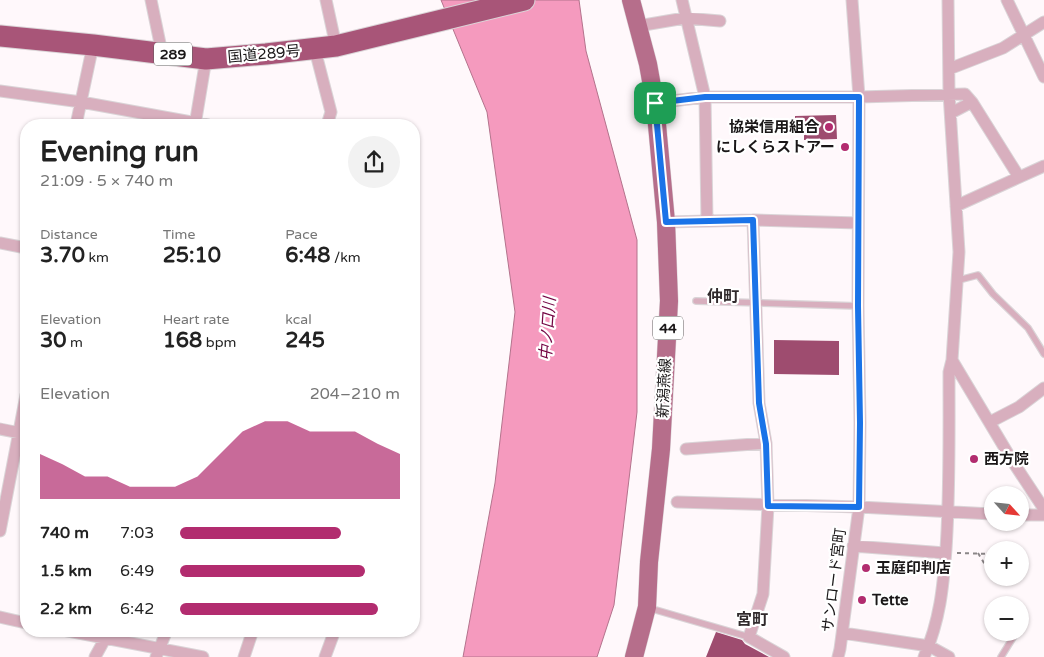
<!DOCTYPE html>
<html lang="en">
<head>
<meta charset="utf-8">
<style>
  :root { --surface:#fff; --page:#f2f2f2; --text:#222; --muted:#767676; --accent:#b22c6f }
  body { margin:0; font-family:"Varela Round","Noto Sans JP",sans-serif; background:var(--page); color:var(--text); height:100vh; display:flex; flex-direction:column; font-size:19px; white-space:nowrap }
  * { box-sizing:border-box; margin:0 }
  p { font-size:16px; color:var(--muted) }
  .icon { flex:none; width:28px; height:28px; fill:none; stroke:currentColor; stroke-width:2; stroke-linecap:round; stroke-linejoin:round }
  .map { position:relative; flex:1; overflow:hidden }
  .details { position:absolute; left:20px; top:119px; width:400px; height:518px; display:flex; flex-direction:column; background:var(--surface); border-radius:20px; box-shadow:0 1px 4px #0004 }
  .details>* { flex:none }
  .needle { width:32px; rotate:117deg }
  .buttons { position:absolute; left:984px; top:486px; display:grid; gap:10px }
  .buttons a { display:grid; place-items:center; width:45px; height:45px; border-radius:50%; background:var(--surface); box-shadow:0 1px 4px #0004; font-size:25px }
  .pin { position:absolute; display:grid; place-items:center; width:42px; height:42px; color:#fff; margin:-21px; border-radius:10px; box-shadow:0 2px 8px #0006 }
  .round { display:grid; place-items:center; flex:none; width:52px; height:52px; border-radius:26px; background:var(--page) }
  .summary { display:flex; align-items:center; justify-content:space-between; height:85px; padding:0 20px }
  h1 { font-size:28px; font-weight:700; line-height:38px }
  .figures { display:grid; grid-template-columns:repeat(3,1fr); gap:8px; height:85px; padding:5px 20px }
  .figures div { display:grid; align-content:center }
  .figures b { font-size:21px; font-weight:700 }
  .figures small { font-size:14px; font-weight:400 }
  .figures p { font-size:14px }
  .chart { height:140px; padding:10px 20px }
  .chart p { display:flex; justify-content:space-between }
  .chart svg { width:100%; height:90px; margin-top:5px; fill:var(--accent); opacity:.7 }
  ul { padding:0 20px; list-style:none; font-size:16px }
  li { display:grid; grid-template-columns:80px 60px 1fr; align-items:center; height:38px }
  li i { height:12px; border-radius:6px; background:var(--accent) }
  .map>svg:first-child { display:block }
  .water { fill:#f59abe; stroke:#b3738c }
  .building { fill:#9e4c6f }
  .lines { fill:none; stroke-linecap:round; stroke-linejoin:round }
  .lane-casing { stroke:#dad4d7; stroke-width:8 }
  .street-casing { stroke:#dad4d7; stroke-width:13 }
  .primary-casing { stroke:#dad4d7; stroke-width:19 }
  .highway-casing { stroke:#dad4d7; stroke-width:23 }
  .path { stroke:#8b8688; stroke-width:2; stroke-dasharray:4 4; stroke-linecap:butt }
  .lane { stroke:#d8afbe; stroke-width:5.5 }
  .street { stroke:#d8afbe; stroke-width:11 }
  .primary { stroke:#b66e8b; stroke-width:18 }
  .highway { stroke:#a85578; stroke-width:21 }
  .route-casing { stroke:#fff; stroke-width:10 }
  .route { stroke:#1a73e8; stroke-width:6 }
  .poi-dot { fill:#b22c6f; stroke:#fff; stroke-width:2 }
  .labels { text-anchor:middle; stroke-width:4.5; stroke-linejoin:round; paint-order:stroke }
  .shield { fill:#fff; stroke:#5f5d5d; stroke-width:1 }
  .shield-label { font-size:14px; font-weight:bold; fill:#1a1718 }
  .street-label { font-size:15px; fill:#1a1718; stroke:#fff }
  .poi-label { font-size:15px; font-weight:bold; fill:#1a1718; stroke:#fff; text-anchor:start }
  .neighbourhood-label { font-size:16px; font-weight:bold; fill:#302a2c; stroke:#fff }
  .water-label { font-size:16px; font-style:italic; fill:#720442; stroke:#fff }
</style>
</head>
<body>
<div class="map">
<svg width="1044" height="657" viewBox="0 0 1044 657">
  <rect width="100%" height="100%" fill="#fff8fb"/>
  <path class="water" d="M 441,0 L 579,0 L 586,51 L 637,240 L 637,412 L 614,605 L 597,657 L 463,657 L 495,483 L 515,312 L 487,112 Z"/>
  <path class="building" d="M 836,115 L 837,139 L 804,140 L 804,134 L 795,134 L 795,116 Z
    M 774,340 L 839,341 L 839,375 L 774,374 Z
    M 716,632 L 742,640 L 745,644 L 769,657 L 706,657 Z"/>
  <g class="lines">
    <defs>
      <path id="lane" d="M 959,280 L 978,275 L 993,294 L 1028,328 L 1044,354
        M 696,301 L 858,306
        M 649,608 L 749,637
        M 1001,657 L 1014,636"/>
      <path id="street" d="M 151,0 L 162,53
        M 326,0 L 336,46
        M 682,0 L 705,97 L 707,221
        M 948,0 L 949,93 L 959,252 L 952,360 L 1013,462 L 1044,509
        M 1007,0 L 1044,77
        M 638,26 L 685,18 L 720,21
        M 315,50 L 331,112 L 327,125
        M 949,69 L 1003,48 L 1044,22
        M 0,91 L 81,102 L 208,125
        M 655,103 L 705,97 L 859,97 L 965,94 L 972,102
        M 951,113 L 972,102 L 1019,177
        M 76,125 L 93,45
        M 195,125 L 206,59
        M 956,206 L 1044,166
        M 753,220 L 759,403 L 766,443 L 768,506 L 763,594 L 749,637 L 784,657
        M 666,222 L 753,220 L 858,223
        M 0,243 L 26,248
        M 990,422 L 1019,407 L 1044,388
        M 0,429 L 25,434
        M 686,449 L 766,443
        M 677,502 L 859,507 L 992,514
        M 1020,515 L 1044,515
        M 0,531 L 26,395
        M 853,546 L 945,553
        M 0,617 L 26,623
        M 63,630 L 203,657
        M 843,633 L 929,646 L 949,657
        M 95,657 L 106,637 L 107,631
        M 156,657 L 167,630
        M 244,657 L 253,630
        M 325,657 L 335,630
        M 838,657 L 840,649 L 859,507 L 860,423 L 858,306 L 859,97 L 852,0
        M 924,657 C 940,620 943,588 946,549 C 950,490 949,431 949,372 L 952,360"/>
      <path id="primary" d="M 631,0 L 648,64 L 655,103 L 666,222 L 669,301 L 661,449 L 649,562 L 647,607 L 634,657"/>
      <path id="highway" d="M 0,36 L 93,45 L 206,59 L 266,54 L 336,46 L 524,0"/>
    </defs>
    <use href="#lane" class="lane-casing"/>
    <use href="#street" class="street-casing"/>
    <use href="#primary" class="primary-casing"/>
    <use href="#highway" class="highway-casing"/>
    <path class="path" d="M 957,553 L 992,554
      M 978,553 L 993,578"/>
    <use href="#lane" class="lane"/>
    <use href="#street" class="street"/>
    <use href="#primary" class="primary"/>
    <use href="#highway" class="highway"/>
  </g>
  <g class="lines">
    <defs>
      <path id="route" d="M 705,97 L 859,97 L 858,306 L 860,423 L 859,507 L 768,506 L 766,444 L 759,403 L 753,220 L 666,222 L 655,103 Z"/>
    </defs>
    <use href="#route" class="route-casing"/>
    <use href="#route" class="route"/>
  </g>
  <g class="poi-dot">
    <circle cx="829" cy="127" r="5"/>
    <circle cx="845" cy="147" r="5"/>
    <circle cx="974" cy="459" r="5"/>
    <circle cx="866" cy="568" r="5"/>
    <circle cx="862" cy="600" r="5"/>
  </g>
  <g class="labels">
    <g class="shield">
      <rect x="154" y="42.5" width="38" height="23" rx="4"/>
      <rect x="653" y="316.5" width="30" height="23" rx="4"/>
    </g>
    <g class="shield-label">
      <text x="173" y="59">289</text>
      <text x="668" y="333">44</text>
    </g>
    <g class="street-label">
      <text transform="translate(264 54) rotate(-5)" y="5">国道289号</text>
      <text transform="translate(664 388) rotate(-87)" y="5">新潟燕線</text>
      <text transform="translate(834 580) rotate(-83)" y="5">サンロード宮町</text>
    </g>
    <g class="poi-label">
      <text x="819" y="132" text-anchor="end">協栄信用組合</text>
      <text x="835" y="152" text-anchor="end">にしくらストアー</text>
      <text x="984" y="464">西方院</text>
      <text x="876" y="573">玉庭印判店</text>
      <text x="872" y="605">Tette</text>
    </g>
    <g class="neighbourhood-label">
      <text x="723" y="302">仲町</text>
      <text x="752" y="625">宮町</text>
    </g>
    <g class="water-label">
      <text transform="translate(547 329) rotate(-86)" y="6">中ノ口川</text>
    </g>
  </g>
</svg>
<div class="buttons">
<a><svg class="needle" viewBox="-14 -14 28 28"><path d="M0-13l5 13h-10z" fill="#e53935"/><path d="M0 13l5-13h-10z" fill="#767676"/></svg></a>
<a>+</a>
<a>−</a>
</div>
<div class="pin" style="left:655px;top:103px;background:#1e9e55"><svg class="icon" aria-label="arrive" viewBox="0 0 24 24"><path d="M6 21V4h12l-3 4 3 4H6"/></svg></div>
<section class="details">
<div class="summary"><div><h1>Evening run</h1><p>21:09 · 5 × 740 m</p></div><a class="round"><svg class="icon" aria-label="share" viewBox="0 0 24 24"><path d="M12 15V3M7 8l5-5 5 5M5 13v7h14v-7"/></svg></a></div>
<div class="figures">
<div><p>Distance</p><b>3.70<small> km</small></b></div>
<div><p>Time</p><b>25:10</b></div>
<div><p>Pace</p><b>6:48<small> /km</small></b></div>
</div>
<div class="figures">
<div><p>Elevation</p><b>30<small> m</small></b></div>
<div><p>Heart rate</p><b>168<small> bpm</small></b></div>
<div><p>kcal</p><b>245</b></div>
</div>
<div class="chart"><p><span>Elevation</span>204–210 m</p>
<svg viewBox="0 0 160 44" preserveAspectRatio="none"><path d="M0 44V22L10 27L20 33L30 33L40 38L50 38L60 38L70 33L80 22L90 11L100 6L110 6L120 11L130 11L140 11L150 17L160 22V44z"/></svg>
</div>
<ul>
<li><b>740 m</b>7:03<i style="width:73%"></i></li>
<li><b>1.5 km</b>6:49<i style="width:84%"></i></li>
<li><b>2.2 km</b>6:42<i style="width:90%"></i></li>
</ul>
</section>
</div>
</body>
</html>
